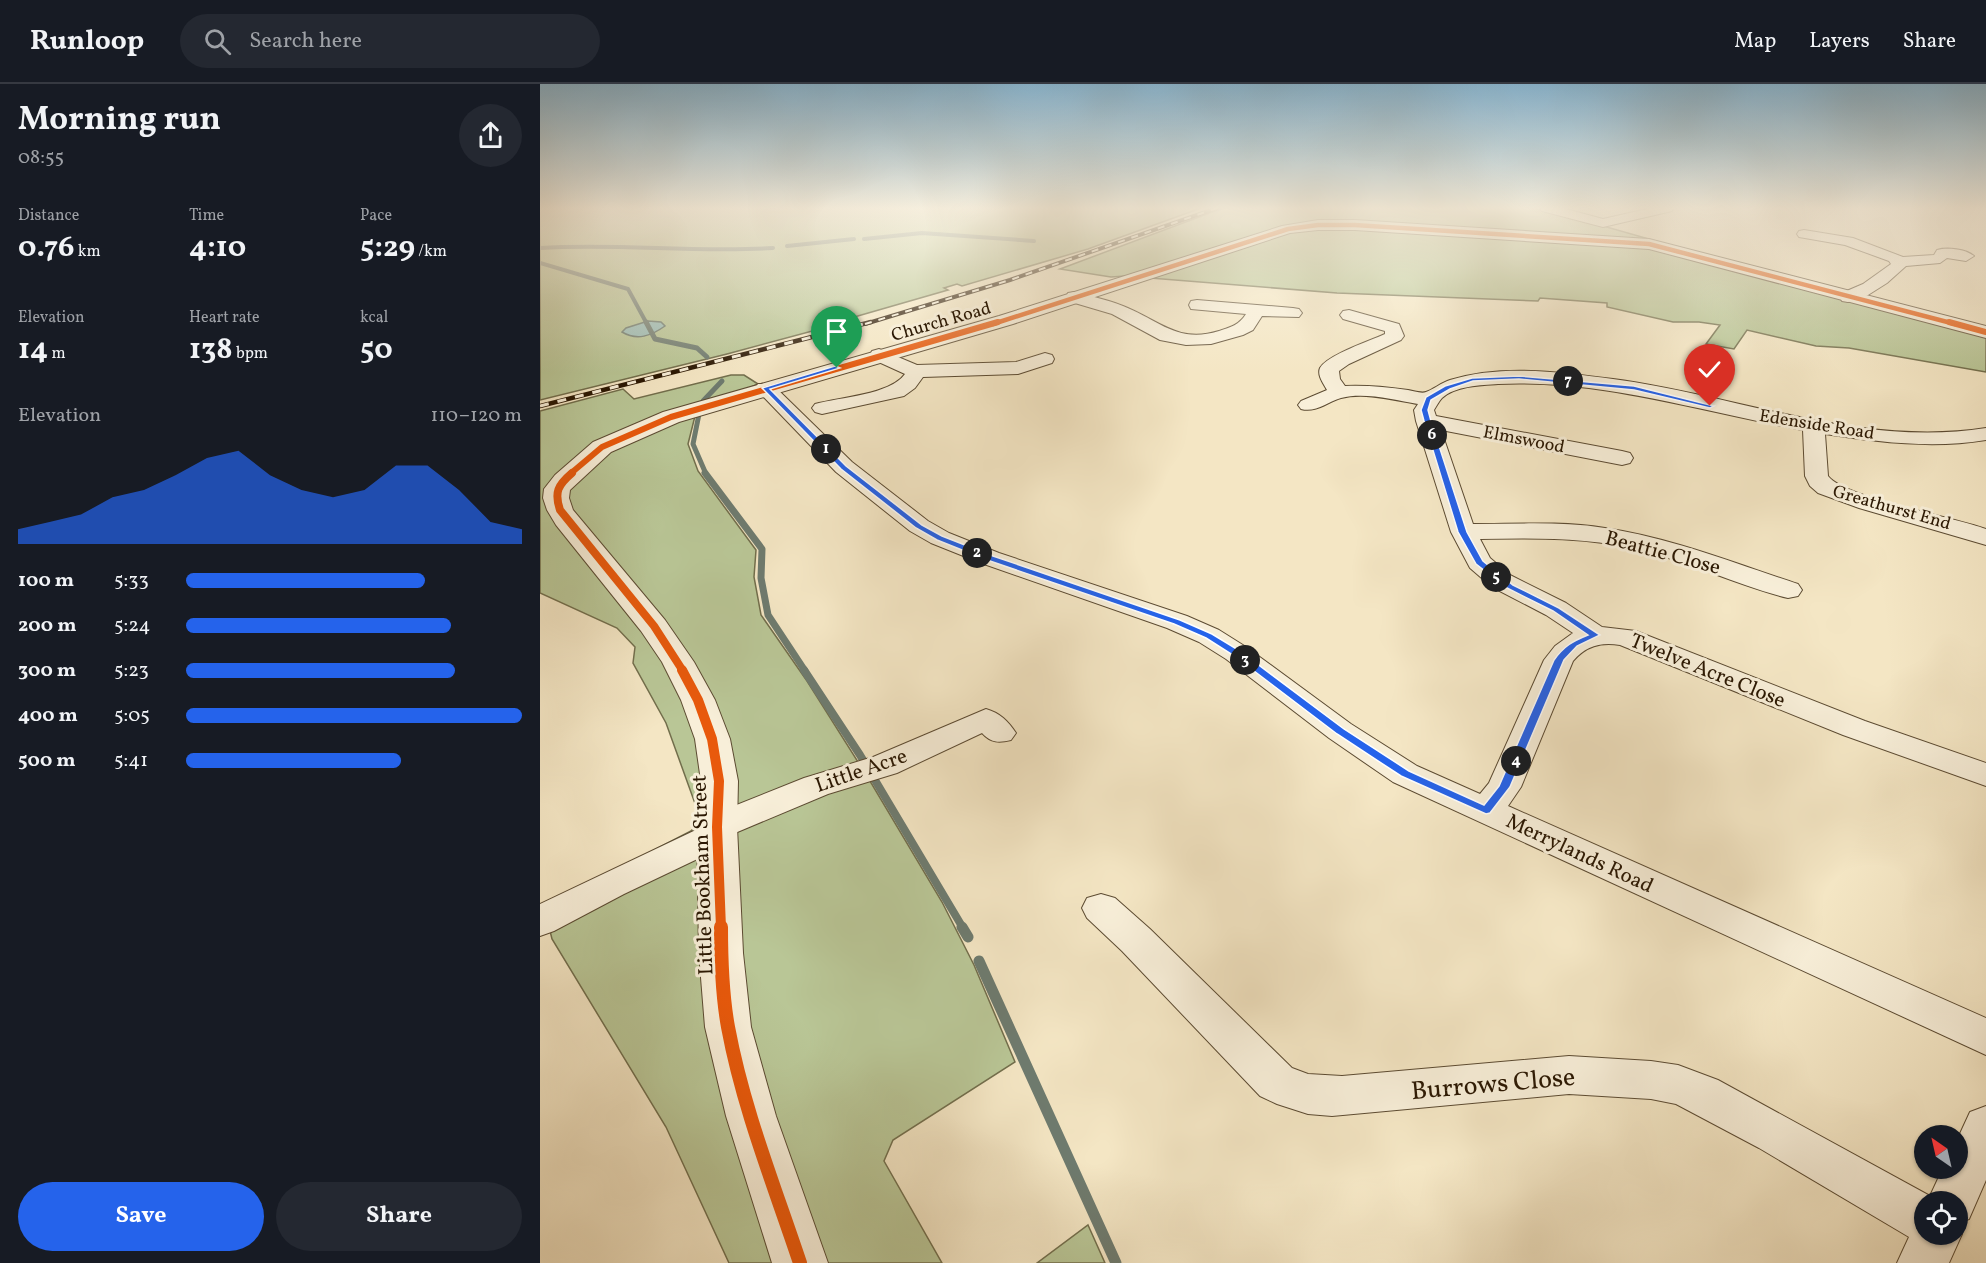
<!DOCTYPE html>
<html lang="en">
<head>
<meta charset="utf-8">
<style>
  :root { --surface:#171b24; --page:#242831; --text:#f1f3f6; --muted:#9ea1a6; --line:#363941; --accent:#2563eb }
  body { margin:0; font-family:Vollkorn,serif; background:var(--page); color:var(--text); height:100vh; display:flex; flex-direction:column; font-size:22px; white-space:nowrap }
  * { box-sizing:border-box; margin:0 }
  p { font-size:20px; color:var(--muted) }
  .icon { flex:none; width:33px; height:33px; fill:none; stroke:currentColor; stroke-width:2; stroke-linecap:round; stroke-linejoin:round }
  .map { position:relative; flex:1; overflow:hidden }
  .side { display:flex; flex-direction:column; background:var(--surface); width:540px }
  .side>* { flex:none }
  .needle { width:39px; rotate:326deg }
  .tools { position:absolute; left:1374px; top:1041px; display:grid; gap:12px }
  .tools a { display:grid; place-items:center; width:54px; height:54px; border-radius:50%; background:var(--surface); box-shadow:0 2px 4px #0004; font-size:30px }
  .pin { position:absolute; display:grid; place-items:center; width:51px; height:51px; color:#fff; margin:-62px -26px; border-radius:50% 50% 50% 0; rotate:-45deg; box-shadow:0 0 6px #0007 }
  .pin .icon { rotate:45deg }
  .km { position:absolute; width:30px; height:30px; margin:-15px; border-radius:50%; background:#222; color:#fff; font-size:16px; line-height:30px; text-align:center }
  .round { display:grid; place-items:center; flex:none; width:63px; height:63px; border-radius:32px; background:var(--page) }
  .headline { display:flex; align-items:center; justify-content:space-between; height:102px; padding:0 18px }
  h1 { font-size:33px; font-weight:700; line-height:45px }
  .stats { display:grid; grid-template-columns:repeat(3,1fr); gap:9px; height:102px; padding:6px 18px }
  .stats div { display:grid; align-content:center }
  .stats b { font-size:30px; font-weight:700 }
  .stats small { font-size:16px; font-weight:400 }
  .stats p { font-size:16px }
  .chart { height:168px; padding:12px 18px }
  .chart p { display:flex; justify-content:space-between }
  .chart svg { width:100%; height:108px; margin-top:6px; fill:var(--accent); opacity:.7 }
  .button { display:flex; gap:12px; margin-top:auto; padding:12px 18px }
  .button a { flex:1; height:69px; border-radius:36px; background:var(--accent); color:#fff; font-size:24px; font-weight:700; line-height:69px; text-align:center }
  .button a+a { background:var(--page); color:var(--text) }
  ul { padding:0 18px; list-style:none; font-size:20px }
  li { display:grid; grid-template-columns:96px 72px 1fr; align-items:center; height:45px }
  li i { height:15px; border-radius:8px; background:var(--accent) }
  header { display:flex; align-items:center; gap:36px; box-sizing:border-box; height:84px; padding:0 30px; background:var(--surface); border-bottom:2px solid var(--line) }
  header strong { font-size:28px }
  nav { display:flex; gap:33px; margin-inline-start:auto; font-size:21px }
  .search { width:420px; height:54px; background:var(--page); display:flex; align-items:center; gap:15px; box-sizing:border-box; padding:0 21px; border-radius:33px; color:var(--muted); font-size:22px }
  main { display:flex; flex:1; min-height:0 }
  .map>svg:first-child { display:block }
  .green { fill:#b9c696; stroke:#726e4c; stroke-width:1.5 }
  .water { fill:#9cbeb8; stroke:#6e7b6f; stroke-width:1.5 }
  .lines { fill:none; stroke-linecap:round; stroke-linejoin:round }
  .stream-far4 { stroke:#6e7b6f; stroke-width:4 }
  .stream-far3 { stroke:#6e7b6f; stroke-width:5 }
  .stream-far2 { stroke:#6e7b6f; stroke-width:7 }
  .stream-far1 { stroke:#6e7b6f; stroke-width:8 }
  .stream { stroke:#6e7b6f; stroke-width:11 }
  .minor-casing { stroke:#5c4b32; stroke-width:2 }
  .tertiary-casing { stroke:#5c4b32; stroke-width:2 }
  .minor { fill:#f8efd9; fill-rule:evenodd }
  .tertiary { fill:#f8efd9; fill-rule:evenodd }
  .rail-far1-casing { stroke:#2a1702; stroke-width:4 }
  .rail-casing { stroke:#2a1702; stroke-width:4.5 }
  .rail-far1 { stroke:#f8efd9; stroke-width:2; stroke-dasharray:7; stroke-linecap:butt }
  .rail { stroke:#f8efd9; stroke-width:3; stroke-dasharray:9; stroke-linecap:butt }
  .cycleway-far4-casing { stroke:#f8efd9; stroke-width:7 }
  .cycleway-far3-casing { stroke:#f8efd9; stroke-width:8 }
  .cycleway-far2-casing { stroke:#f8efd9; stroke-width:10 }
  .cycleway-far1-casing { stroke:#f8efd9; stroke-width:14 }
  .cycleway-casing { stroke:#f8efd9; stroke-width:17 }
  .cycleway-far4 { stroke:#e8590c; stroke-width:4.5 }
  .cycleway-far3 { stroke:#e8590c; stroke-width:6 }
  .cycleway-far2 { stroke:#e8590c; stroke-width:8 }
  .cycleway-far1 { stroke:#e8590c; stroke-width:10 }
  .cycleway { stroke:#e8590c; stroke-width:14 }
  .route { fill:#2563eb; stroke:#fff; stroke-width:1.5 }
  .labels { text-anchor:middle; stroke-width:6; stroke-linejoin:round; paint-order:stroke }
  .far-street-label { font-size:18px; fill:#2a1702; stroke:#f8efd9 }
  .street-label { font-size:21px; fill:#2a1702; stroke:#f8efd9 }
  .near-street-label { font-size:26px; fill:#2a1702; stroke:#f8efd9 }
</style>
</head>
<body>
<header>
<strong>Runloop</strong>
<div class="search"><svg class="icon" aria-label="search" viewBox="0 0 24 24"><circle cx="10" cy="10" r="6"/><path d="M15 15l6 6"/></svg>Search here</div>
<nav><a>Map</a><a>Layers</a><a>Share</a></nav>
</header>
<main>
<section class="side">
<div class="headline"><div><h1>Morning run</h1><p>08:55</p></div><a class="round"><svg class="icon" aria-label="share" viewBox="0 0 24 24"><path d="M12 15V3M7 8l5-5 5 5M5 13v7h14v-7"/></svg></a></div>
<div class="stats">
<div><p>Distance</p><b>0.76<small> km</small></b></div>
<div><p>Time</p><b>4:10</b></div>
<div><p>Pace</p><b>5:29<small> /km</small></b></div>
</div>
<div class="stats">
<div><p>Elevation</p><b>14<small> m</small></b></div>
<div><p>Heart rate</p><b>138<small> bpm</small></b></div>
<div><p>kcal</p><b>50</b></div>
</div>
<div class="chart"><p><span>Elevation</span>110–120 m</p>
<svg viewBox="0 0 160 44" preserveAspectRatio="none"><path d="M0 44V38L10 35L20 32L30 25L40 22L50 16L60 9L70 6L80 16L90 22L100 25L110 22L120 12L130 12L140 22L150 35L160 38V44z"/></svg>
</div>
<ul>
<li><b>100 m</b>5:33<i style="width:71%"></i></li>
<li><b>200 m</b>5:24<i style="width:79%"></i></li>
<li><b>300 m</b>5:23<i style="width:80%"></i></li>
<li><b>400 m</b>5:05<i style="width:100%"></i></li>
<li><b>500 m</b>5:41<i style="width:64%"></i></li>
</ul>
<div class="button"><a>Save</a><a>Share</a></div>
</section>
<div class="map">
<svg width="1446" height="1179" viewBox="0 0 1446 1179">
  <rect width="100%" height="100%" fill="#f4e6c4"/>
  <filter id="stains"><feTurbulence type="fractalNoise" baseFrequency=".00333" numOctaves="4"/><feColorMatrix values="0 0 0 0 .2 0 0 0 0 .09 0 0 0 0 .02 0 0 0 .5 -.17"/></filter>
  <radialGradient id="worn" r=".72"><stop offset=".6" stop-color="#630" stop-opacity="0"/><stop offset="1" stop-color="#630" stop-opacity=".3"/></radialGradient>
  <path class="green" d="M 0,124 L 661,124 L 548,165 L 422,202 L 417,200 L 404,204 L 408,206 L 290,240 L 291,242 L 187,270 L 0,316 Z
    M 683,124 L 1000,124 L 1446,251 L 1446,288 L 1309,264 L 1276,262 L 1207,246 L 1194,265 L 1166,260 L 1180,241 L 1159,238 L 1133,238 L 1067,223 L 1067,219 L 1000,214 L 998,217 L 797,209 L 585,192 L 571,193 L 520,185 Z
    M 191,291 L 204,291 L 218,300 L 156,328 L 148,360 L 158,387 L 216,466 L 214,493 L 221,531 L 267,597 L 330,697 L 402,818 L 434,881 L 475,978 L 353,1056 L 344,1077 L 402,1179 L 189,1179 L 126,1043 L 12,855 L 4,823 L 151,747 L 161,736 L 126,639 L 93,579 L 95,563 L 77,544 L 0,509 L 0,327 L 83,305 L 94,315 Z
    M 548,1141 L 565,1179 L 497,1179 Z"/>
  <path class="water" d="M 108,237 L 121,238 L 125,242 C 111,252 97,257 82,248 L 86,244 Z"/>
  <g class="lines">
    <path class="stream-far4" d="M 324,155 L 382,149 L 494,157
      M 247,162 L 314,155
      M 0,164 C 78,159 155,169 233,164
      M 0,179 L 88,205 L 107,240"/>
    <path class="stream-far3" d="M 106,238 L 115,255 L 157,264 L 167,273
      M 163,317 L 182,297
      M 159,330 L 153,360 L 166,390"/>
    <path class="stream-far2" d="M 165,389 L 222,465 L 221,494 L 228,531 L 265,587"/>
    <path class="stream-far1" d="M 264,586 L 320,671 L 423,844"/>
    <path class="stream" d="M 422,843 L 428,853
      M 439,877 L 576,1179"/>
    <defs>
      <path id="minor" d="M 1000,124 L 1022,124 L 1063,135 L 1111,124 L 1134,124 L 1132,127 L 1063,143 L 1002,127 Z
        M 1264,146 L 1313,154 L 1363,173 L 1394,171 L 1397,166 C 1407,163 1426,165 1434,172 L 1426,177 L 1407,174 L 1400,179 L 1366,182 L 1347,199 L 1328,211 L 1308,218 L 1302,217 L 1300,213 L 1302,209 L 1323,200 L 1351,180 L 1349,177 L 1305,161 L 1259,153 L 1257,150 L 1259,147 Z
        M 534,208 C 550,212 568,216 583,222 C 619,236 637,260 679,247 C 691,243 699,241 706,230 L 651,225 L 649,221 L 651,217 L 657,216 L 753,224 L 759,225 L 762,229 L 759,233 L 722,232 L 713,246 L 703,251 L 671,260 L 646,261 L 620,256 L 572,230 L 528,217 L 526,213 L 528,209 Z
        M 809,226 L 859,240 L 864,252 L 861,256 L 809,280 L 799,287 L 800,295 L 805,302 C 826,301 847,303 868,306 C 873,307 882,310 886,308 C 894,305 901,299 910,296 C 961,280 1021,288 1073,295 C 1197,311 1319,364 1446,344 L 1446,356 C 1392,365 1339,358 1285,350 L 1288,392 C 1305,414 1414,433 1446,445 L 1446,461 L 1319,424 L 1278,409 L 1270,402 L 1265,392 L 1263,346 C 1161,328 1063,295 958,300 C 941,301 915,302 902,314 C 899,317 896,323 894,326 L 896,332 L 1082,367 L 1090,369 L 1093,374 L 1090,379 L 1082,381 L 901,346 L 933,440 C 977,440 1021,437 1065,444 C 1132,454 1194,479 1258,500 L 1262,506 L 1258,512 L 1248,514 C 1199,502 1153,479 1104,467 C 1050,453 995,454 940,455 L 950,474 L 970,491 L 1026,519 L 1062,543 L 1096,547 L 1325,637 L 1446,679 L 1446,702 L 1303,651 L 1080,561 C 1060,558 1046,562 1033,577 L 981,703 L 968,722 L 1446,934 L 1446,971 L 853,698 L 789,654 L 686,575 L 659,558 L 627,544 L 441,479 L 391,459 L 370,447 L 296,388 L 215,304 L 218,300 L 232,300 L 312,378 L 388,437 L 409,449 L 459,469 L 647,532 L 679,546 L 706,563 L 811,640 L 877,682 L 940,710 L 949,699 L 1004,576 L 1015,562 L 1033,549 L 1006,531 L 952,503 L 930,484 L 911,448 L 876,337 L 874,326 L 878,320 C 854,316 825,308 801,314 C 787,318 776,329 761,325 L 758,321 L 761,317 L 787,306 C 783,299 777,291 780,284 C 787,271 832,256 845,250 L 845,247 L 803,235 L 800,231 L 803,227 Z
        M 339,265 L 377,281 L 476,278 L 505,269 L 512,271 L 514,275 L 512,279 L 478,290 L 383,293 L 375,304 L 364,312 L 282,330 L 275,328 L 272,324 L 275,320 C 300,313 350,311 365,290 L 332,275 L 330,271 L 332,267 Z
        M 446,625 C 460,629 468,637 476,649 L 471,656 C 459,659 451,659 442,649 L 357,689 L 288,710 L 195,749 L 191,759 L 84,810 L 14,847 L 0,852 L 0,820 L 160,744 L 164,734 L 264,694 L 333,673 Z
        M 561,810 L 575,814 L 610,845 L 752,984 L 768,990 L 802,992 L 1029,972 L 1111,977 L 1138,981 L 1178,996 L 1390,1112 L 1403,1084 L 1418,1084 L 1418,1054 L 1430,1028 L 1446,1022 L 1446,1096 L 1429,1135 L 1418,1139 L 1418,1118 L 1384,1118 L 1384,1150 L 1418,1150 L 1418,1139 L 1422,1150 L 1409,1179 L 1357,1179 L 1369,1153 L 1219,1064 L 1136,1020 L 1111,1015 L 1029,1010 L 792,1032 L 768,1030 L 737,1020 L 720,1012 L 582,867 L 547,834 L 542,824 L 547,814 Z"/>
      <path id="tertiary" d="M 778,136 L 815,136 L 1109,155 L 1446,242 L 1446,254 L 1109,165 L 815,146 L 778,146 L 750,149 L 473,240 L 139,338 L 71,368 L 30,406 L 29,414 L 33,426 L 125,536 L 154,578 L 175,616 L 190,655 L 198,697 L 197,743 L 203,869 L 211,943 L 236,1032 L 288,1179 L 232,1179 L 186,1032 L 165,943 L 159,869 L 157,743 L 161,697 L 155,655 L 141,616 L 122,578 L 101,547 L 16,441 L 7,426 L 3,414 L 4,405 L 15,391 L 53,358 L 123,328 L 459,232 L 742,142 Z"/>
    </defs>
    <use href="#minor" class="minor-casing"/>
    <use href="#tertiary" class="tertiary-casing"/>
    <use href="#minor" class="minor"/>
    <use href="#tertiary" class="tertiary"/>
    <defs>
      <path id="rail-far1" d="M 325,240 L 470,196 L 677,124"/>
      <path id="rail" d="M 0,322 L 331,238"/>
    </defs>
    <use href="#rail-far1" class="rail-far1-casing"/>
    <use href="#rail" class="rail-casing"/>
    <use href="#rail-far1" class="rail-far1"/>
    <use href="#rail" class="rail"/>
    <defs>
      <path id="cycleway-far4" d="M 453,240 L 748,145 L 778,141 L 815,141 L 1109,160 L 1415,240"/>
      <path id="cycleway-far3" d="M 1409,238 L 1446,248
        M 30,390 L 62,363 L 131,333 L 458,238"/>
      <path id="cycleway-far2" d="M 32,389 C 18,401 14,408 20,426 L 114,542 L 143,587"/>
      <path id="cycleway-far1" d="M 142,586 L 158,616 L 172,655 L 179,697 L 177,743 L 181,844"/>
      <path id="cycleway" d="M 181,843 C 181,876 182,910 188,943 C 203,1024 234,1101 260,1179"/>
    </defs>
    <use href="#cycleway-far4" class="cycleway-far4-casing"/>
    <use href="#cycleway-far3" class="cycleway-far3-casing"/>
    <use href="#cycleway-far2" class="cycleway-far2-casing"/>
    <use href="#cycleway-far1" class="cycleway-far1-casing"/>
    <use href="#cycleway" class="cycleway-casing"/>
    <use href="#cycleway-far4" class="cycleway-far4"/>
    <use href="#cycleway-far3" class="cycleway-far3"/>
    <use href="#cycleway-far2" class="cycleway-far2"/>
    <use href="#cycleway-far1" class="cycleway-far1"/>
    <use href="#cycleway" class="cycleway"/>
  </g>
  <linearGradient id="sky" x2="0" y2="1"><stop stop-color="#89b8d5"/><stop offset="0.43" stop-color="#faf4e4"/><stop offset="1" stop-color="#faf4e4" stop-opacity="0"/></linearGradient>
  <rect width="1446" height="289" fill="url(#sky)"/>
  <path class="route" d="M 295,282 L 300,284 L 230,305 L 306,382 L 382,441 L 402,452 L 453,472 L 640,536 L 672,550 L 700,567 L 804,645 L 869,687 L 944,721 L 959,702 L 1014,576 C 1024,562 1033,557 1048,551 L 1013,527 L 967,504 L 936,480 L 918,448 L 884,337 L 881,326 L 886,313 L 905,302 L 932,294 L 979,292 L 1094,302 L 1174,322 L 1170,324 L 1094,306 L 979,295 L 933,297 L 910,305 L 891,316 L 888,326 L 891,337 L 927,448 L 943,477 L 973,501 L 1019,524 L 1060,551 L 1037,562 L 1024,576 L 970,703 L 950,729 L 946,730 L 861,692 L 797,650 L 693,571 L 666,554 L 634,540 L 447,476 L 397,456 L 376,444 L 301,385 L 222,304 Z"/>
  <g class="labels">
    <g class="far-street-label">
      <text transform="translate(401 237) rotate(-16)" y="6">Church Road</text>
      <text transform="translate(1277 340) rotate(9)" y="6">Edenside Road</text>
      <text transform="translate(984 355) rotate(11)" y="6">Elmswood</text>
      <text transform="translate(1352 423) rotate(16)" y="6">Greathurst End</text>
    </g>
    <g class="street-label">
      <text transform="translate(1123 468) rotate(15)" y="7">Beattie Close</text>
      <text transform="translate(1168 586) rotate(22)" y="7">Twelve Acre Close</text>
      <text transform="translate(321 686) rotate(-19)" y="7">Little Acre</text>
      <text transform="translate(1040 769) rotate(25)" y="7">Merrylands Road</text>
      <text transform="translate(162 791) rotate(-92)" y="7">Little Bookham Street</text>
    </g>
    <g class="near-street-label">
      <text transform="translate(953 999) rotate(-5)" y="9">Burrows Close</text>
    </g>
  </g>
  <rect width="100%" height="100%" filter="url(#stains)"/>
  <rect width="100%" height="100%" fill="url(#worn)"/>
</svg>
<div class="tools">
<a><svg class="needle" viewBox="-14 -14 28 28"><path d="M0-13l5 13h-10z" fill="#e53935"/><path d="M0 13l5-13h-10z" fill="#9ea1a6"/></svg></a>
<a><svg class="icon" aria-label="locate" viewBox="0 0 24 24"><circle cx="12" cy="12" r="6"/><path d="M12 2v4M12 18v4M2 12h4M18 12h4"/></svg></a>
</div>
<div class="pin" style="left:297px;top:284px;background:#1e9e55"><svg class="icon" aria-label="arrive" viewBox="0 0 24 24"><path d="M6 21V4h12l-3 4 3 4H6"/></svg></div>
<div class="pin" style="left:1170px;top:322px;background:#d93025"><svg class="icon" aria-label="check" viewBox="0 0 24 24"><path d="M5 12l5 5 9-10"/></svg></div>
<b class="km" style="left:286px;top:365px">1</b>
<b class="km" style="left:437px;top:469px">2</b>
<b class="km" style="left:705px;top:576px">3</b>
<b class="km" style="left:976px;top:677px">4</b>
<b class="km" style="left:956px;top:493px">5</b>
<b class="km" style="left:892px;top:351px">6</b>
<b class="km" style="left:1028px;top:297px">7</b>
</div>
</main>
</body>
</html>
